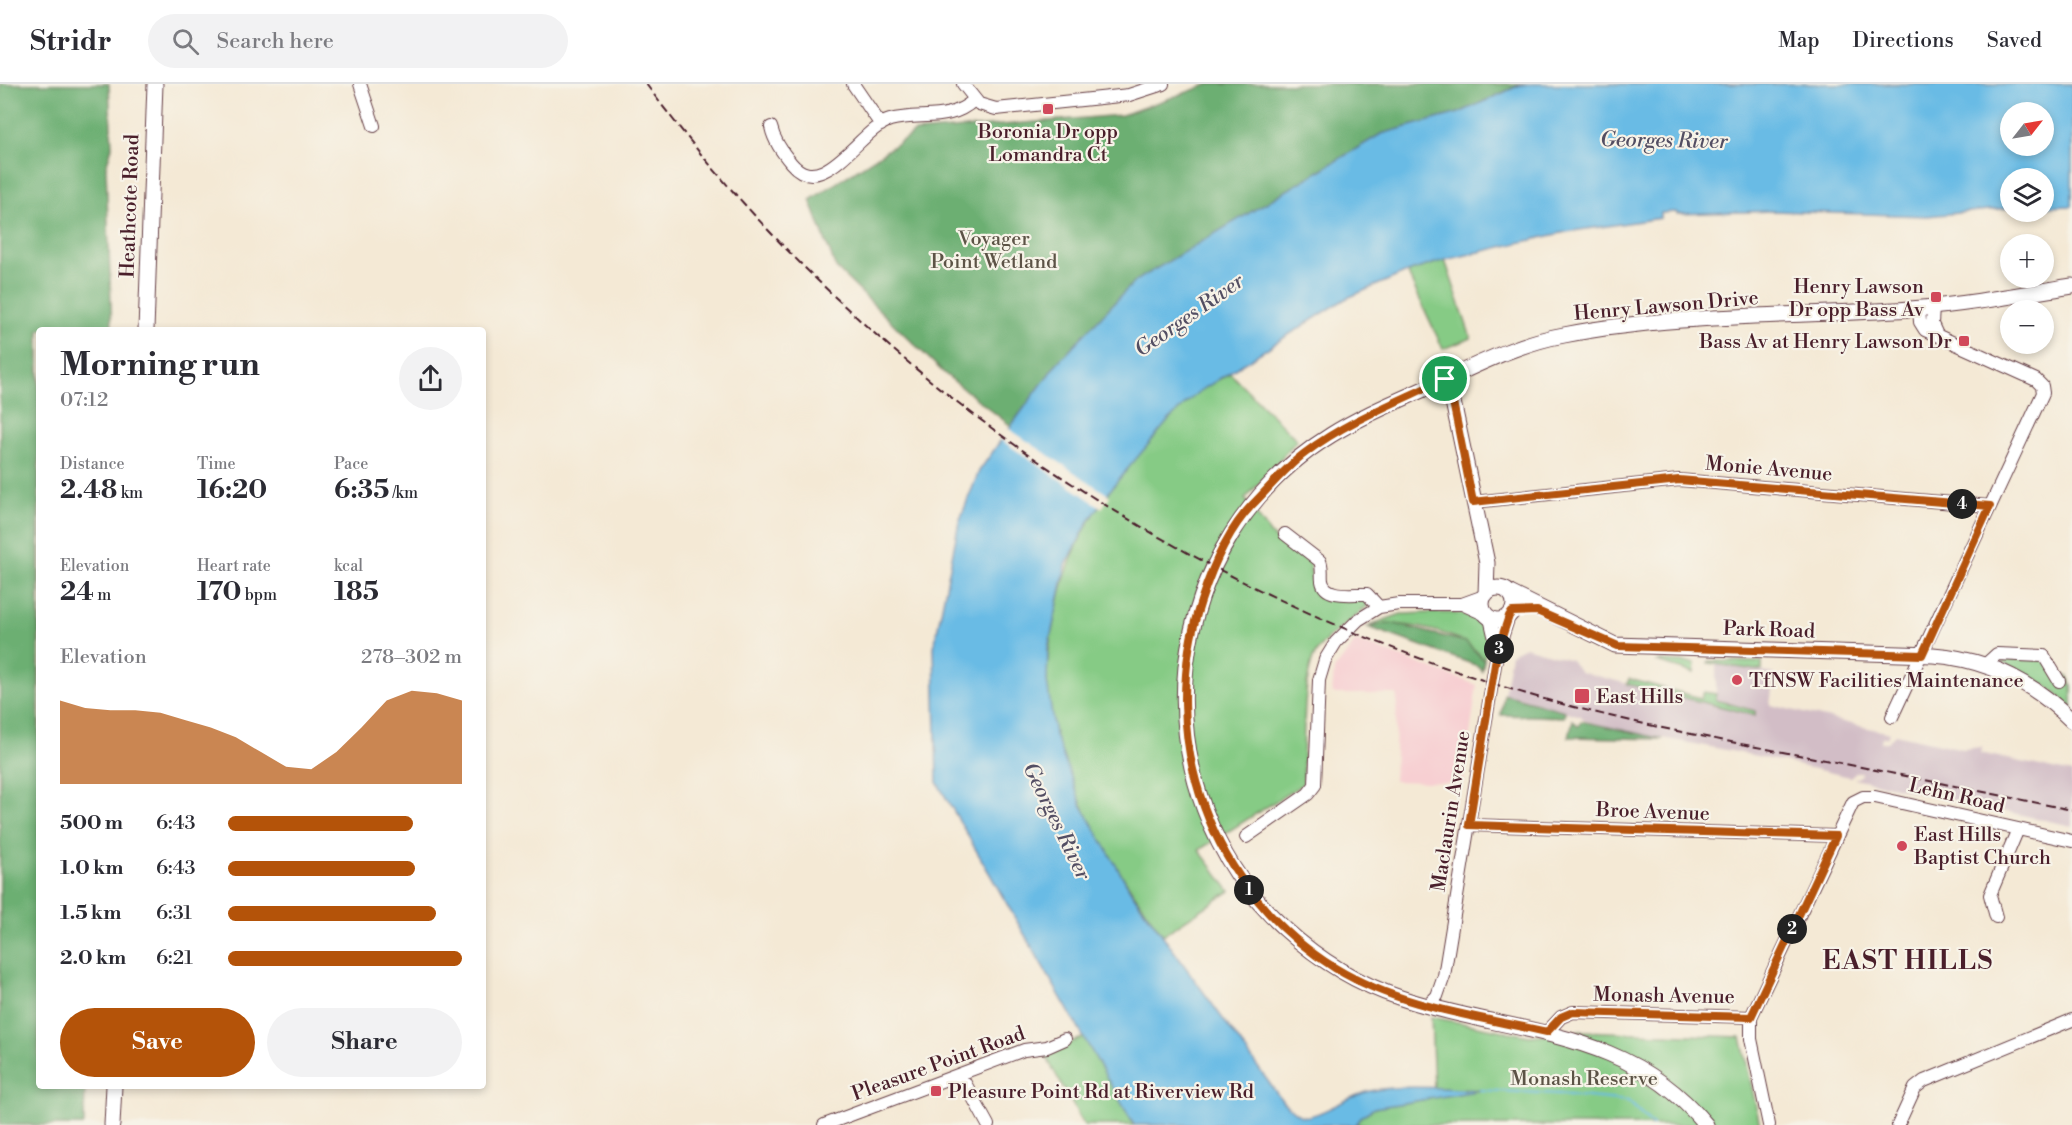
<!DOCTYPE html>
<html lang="en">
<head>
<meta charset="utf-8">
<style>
  :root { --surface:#fff; --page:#f2f2f3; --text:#2b2b33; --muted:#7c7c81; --line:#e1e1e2; --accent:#b45309 }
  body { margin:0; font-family:"Libre Bodoni",serif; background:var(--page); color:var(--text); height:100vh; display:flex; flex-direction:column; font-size:22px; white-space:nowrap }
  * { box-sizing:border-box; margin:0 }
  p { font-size:20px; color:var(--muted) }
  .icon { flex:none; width:33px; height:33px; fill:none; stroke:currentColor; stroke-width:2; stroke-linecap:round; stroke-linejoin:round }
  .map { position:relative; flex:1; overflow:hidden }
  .details { position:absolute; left:36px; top:243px; width:450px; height:762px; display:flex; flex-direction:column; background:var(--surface); border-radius:6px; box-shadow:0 3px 9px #0003 }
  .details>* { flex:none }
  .needle { width:39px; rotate:59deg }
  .fabs { position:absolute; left:2000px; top:18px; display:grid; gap:12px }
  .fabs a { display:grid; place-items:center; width:54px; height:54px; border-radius:50%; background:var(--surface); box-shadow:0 3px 9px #0003; font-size:30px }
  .pin { position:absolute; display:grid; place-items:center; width:51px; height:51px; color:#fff; margin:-26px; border:3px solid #fff; border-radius:50%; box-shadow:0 2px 6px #0007 }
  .km { position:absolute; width:30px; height:30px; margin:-15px; border-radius:50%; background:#222; color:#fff; font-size:16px; line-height:30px; text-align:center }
  .round { display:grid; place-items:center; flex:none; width:63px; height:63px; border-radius:32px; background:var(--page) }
  .overview { display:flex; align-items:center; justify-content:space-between; height:102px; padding:0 24px }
  h1 { font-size:33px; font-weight:700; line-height:45px }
  .figures { display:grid; grid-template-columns:repeat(3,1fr); gap:9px; height:102px; padding:6px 24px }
  .figures div { display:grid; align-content:center }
  .figures b { font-size:26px; font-weight:700 }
  .figures small { font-size:16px; font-weight:400 }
  .figures p { font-size:16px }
  .chart { height:168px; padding:12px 24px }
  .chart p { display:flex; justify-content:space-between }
  .chart svg { width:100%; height:108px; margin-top:6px; fill:var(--accent); opacity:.7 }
  .action { display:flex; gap:12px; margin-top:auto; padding:12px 24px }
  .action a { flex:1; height:69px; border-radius:36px; background:var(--accent); color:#fff; font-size:24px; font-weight:700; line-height:69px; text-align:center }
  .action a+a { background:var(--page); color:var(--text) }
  ul { padding:0 24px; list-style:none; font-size:20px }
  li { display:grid; grid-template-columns:96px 72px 1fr; align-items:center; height:45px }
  li i { height:15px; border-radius:8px; background:var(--accent) }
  header { display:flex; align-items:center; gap:36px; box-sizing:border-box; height:84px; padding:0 30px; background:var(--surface); border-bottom:2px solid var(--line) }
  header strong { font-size:28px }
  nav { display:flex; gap:33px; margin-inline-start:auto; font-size:21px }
  .search { width:420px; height:54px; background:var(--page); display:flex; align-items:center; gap:15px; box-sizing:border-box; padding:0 21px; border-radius:33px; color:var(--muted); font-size:22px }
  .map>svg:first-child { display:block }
  .built { fill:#f7cfd2 }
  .industrial { fill:#d2bdc6 }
  .green { fill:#86cb85; stroke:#687558; stroke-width:1.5 }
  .forest { fill:#6caf72; stroke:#5b674e; stroke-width:1.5 }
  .water { fill:#69bbe5; stroke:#5a6d88; stroke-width:1.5; fill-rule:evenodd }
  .pier { fill:#f4e9d5 }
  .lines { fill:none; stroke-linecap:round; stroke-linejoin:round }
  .stream { stroke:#69bbe5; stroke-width:2 }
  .minor-casing { stroke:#643d44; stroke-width:14 }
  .major-casing { stroke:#643d44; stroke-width:17 }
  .minor { stroke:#fff; stroke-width:12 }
  .major { stroke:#fff; stroke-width:15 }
  .rail { stroke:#4a1f2b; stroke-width:2; stroke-dasharray:9 4.5; stroke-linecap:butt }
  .route-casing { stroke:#fff; stroke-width:12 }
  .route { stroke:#b45309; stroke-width:8 }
  .poi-dot { fill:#d1495b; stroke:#f7f3e8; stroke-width:2 }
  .labels { text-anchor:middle; stroke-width:4.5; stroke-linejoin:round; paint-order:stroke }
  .poi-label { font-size:20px; fill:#4a1f2b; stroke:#f7f3e8; text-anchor:start }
  .street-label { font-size:20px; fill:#4a1f2b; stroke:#f7f3e8 }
  .park-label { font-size:20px; fill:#5c5346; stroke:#f7f3e8 }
  .water-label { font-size:21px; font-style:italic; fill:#534e63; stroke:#f7f3e8 }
  .district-label { font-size:26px; font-weight:bold; letter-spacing:1.5px; fill:#4a1f2b; stroke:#f7f3e8 }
</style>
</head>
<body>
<header>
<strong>Stridr</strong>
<div class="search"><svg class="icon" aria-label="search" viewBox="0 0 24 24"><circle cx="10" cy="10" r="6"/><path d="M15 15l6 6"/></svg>Search here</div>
<nav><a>Map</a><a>Directions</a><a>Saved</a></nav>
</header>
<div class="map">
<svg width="2072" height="1041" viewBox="0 0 2072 1041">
  <rect width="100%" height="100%" fill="#f7f3e8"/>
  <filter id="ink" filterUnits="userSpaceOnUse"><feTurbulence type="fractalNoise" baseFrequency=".0167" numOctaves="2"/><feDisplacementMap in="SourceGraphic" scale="12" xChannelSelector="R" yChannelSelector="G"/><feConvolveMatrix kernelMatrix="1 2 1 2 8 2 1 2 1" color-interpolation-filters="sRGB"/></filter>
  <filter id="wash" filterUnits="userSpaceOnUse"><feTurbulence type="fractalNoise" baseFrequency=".008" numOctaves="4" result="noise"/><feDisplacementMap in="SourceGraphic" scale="24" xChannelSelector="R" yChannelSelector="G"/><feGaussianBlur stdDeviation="1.35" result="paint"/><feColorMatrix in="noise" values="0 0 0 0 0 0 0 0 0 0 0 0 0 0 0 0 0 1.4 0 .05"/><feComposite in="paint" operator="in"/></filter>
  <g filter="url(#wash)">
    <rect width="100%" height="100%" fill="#f4e9d5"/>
    <path class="built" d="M 1356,557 L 1477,601 L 1463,699 L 1394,697 L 1397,610 L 1332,610 L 1334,586 Z"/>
    <path class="industrial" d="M 1525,563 L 1571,576 L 1580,588 L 1754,631 L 1755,627 L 1716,616 L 1716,579 L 1774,590 L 1770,621 L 1890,649 L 1888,653 L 1882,654 L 1881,658 L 1888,658 L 1895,650 L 1963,665 L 1982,663 L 1980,669 L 2072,689 L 2072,742 L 1854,694 L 1861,692 L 1862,688 L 1856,688 L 1850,693 L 1752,671 L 1605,643 L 1584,636 L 1581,632 L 1504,610 L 1511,570 Z"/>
    <path class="green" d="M 1445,176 L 1471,254 L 1443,265 L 1407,188 Z
      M 1230,289 L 1297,356 L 1245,415 L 1275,456 L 1309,478 C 1311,485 1311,495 1315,501 C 1324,516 1348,513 1363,514 L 1368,521 C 1353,537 1330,548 1317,567 C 1301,589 1304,670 1303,700 L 1199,766 L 1230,807 L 1163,851 C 1113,783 1048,682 1047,595 C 1047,572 1051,550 1056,528 C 1067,473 1087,434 1122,391 C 1145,363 1168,334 1195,310 C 1205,302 1219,296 1230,289 Z
      M 1401,530 C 1423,530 1481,521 1486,548 C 1488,557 1485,567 1484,576 C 1464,546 1403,538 1370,541 Z
      M 1999,575 L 2045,576 L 2064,596 L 2062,590 L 2068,593 L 2072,602 L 2072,624 L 2049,604 Z
      M 1661,577 L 1695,579 L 1694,589 L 1657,578 Z
      M 1709,577 L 1762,578 L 1762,587 L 1708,579 Z
      M 1629,595 L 1701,614 L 1704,608 L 1716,610 L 1716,616 L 1755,627 L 1755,631 L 1627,600 Z
      M 1431,933 L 1529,952 L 1582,947 L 1741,953 L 1760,1041 L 1356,1041 L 1360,1033 L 1374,1024 L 1478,1006 L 1434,1005 Z
      M 1085,953 L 1134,1041 L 1084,1041 L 1044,969 Z"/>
    <path class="forest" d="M 0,0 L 109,0 L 112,63 L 106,83 L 112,246 L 39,246 L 39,1002 L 85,1002 L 84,1041 L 0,1041 Z
      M 1210,0 L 1529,0 L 1519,1 L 1459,29 L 1381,50 L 1134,198 L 1057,279 L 1011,342 L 945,290 L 836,184 L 810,116 L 915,48 L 1122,31 Z
      M 1392,539 L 1466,558 L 1484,576 L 1482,587 L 1478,582 L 1368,543 Z
      M 1504,610 L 1565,627 L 1564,633 L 1501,631 Z
      M 1573,636 L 1578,642 L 1581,637 L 1663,655 L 1569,653 Z"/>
    <path class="water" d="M 1529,0 L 2072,0 L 2072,122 L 2043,123 L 2043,94 L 2010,94 L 2010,124 L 1927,132 L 1773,127 L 1677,130 L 1676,128 L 1661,129 L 1661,134 L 1566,148 L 1445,176 L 1407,188 L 1345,215 L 1197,309 L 1169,336 L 1114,401 L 1088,439 L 1066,481 L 1048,565 L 1047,597 L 1055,651 L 1082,722 L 1132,809 L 1283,1018 C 1288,1022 1296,1031 1302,1032 C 1316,1036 1351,1010 1370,1007 C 1406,1000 1446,1005 1482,1006 L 1374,1024 L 1360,1033 L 1356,1041 L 1134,1041 L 937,698 L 934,563 L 959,438 L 979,387 L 1011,342 L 1057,279 L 1134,198 L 1381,50 L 1459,29 L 1520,1 ZM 2010,28 L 2043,28 L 2043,62 L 2010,62 Z"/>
    <path class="pier" d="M 1006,343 L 1110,412 L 1102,424 L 998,354 Z"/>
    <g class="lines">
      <path class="stream" d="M 1480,1006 L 1559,1010 L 1628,1017 L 1653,1041"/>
    </g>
  </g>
  <g filter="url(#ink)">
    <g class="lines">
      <defs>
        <path id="minor" d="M 360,0 L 374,42
          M 853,0 L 881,41
          M 963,0 L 979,20 L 996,25 L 1129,11 L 1163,0
          M 771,43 C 774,57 782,68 791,79 C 823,117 860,45 890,36 C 921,28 949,39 974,16
          M 1933,223 L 1932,240 L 1937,251
          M 1474,418 L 1679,396 L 1990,422
          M 1285,450 L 1320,477 C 1323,484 1321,490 1322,497 C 1325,515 1354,509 1367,510 L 1379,523
          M 1462,520 L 1486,531
          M 1490,534 L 1497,564
          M 1985,581 L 1997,570 L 2044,572 L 2059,597
          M 1892,633 L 2043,309 L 2042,302 L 2036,296 L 1925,246 L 1920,238 L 1919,224
          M 1469,741 L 1836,752
          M 1246,753 L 1308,710 L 1315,701 L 1319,596 L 1325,576 L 1336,558 L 1358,536 L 1379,523 L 1399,520 L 1462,520 L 1484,512
          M 1996,833 L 1990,811 L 2018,745
          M 1427,922 L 1437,912 L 1444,892 L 1497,569 L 1509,532
          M 1547,948 L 1561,933 L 1573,928 L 1751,933
          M 960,990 L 988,1041
          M 824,1041 L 1024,966 L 1047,963 L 1065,955
          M 1769,1041 L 1751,955 L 1751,933 L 1853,718 L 1863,713 L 1875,713 L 2072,757
          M 1898,1041 L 1915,1004 L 1924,997 L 2072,936"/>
        <path id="major" d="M 146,246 L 155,0
          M 1445,295 L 1452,313 L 1487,479 L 1486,510
          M1482 520a16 16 0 1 1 32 0a16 16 0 1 1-32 0Z
          M 1508,508 L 1615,561 L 1933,571 C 1988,575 2034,599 2072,637
          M 112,1041 L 114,1002
          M 1706,1041 C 1625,942 1511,951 1401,914 C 1358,900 1319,876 1285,845 C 1212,779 1176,679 1186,582 C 1197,486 1249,402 1331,351 C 1364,330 1401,316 1437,299 C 1479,280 1519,259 1564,251 C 1677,229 1795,233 1910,225 C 1964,221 2018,211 2072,202"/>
      </defs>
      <use href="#minor" class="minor-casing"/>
      <use href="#major" class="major-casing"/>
      <use href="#minor" class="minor"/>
      <use href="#major" class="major"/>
      <path class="rail" d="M 646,0 C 867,298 1182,509 1537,613 C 1625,638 1714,655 1804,672 C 1893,689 1983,708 2072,726"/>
    </g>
  </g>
  <g class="lines" filter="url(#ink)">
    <defs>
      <path id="route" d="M 1445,295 L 1452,313 L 1473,418 L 1679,396 L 1990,422 L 1922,571 L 1618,562 L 1537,527 L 1512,528 L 1509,532 L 1497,568 L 1469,741 L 1836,752 L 1751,933 L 1573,928 L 1561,933 L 1547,948 C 1475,932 1399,923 1335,884 C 1211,807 1155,655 1201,517 C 1212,483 1227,447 1252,421 C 1269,404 1286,383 1305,369 C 1347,337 1397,318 1445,295 Z"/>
    </defs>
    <use href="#route" class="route-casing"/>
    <use href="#route" class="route"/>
  </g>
  <g class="poi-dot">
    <rect x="1042" y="19" width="12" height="12" rx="3"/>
    <rect x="1930" y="207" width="12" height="12" rx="3"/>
    <rect x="1958" y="251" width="12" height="12" rx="3"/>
    <circle cx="1737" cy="596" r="6"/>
    <rect x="1574" y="604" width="16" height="16" rx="3"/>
    <circle cx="1902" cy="762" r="6"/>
    <rect x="930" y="1001" width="12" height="12" rx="3"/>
  </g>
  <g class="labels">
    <g class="poi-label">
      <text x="1048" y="54" text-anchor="middle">Boronia Dr opp<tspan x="1048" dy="23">Lomandra Ct</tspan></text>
      <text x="1924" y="209" text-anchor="end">Henry Lawson<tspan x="1924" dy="23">Dr opp Bass Av</tspan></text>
      <text x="1952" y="264" text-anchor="end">Bass Av at Henry Lawson Dr</text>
      <text x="1749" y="603">TfNSW Facilities Maintenance</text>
      <text x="1596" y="619">East Hills</text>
      <text x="1914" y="757">East Hills<tspan x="1914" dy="23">Baptist Church</tspan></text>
      <text x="948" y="1014">Pleasure Point Rd at Riverview Rd</text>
    </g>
    <g class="street-label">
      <text transform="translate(129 122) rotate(-88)" y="7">Heathcote Road</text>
      <text transform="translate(1666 221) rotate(-5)" y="7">Henry Lawson Drive</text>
      <text transform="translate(1769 384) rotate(5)" y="7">Monie Avenue</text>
      <text transform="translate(1769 545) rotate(2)" y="7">Park Road</text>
      <text transform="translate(1957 711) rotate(13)" y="7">Lehn Road</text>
      <text transform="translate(1450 727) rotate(-81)" y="7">Maclaurin Avenue</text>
      <text transform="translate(1653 727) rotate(2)" y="7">Broe Avenue</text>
      <text transform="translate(1664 911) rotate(1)" y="7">Monash Avenue</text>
      <text transform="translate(938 979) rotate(-20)" y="7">Pleasure Point Road</text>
    </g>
    <g class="park-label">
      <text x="994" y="161">Voyager<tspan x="994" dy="23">Point Wetland</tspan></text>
      <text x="1584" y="1001">Monash Reserve</text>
    </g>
    <g class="water-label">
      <text transform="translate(1664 56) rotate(1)" y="7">Georges River</text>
      <text transform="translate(1189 231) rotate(-35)" y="7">Georges River</text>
      <text transform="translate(1057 737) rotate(64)" y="7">Georges River</text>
    </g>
    <g class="district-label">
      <text x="1908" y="885">EAST HILLS</text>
    </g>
  </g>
</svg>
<div class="fabs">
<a><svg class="needle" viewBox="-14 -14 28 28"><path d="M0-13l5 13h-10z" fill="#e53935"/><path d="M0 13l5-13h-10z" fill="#7c7c81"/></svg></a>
<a><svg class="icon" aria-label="layers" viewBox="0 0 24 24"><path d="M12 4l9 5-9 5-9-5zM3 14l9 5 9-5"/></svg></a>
<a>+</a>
<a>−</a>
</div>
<div class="pin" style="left:1445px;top:295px;background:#1e9e55"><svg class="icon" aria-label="arrive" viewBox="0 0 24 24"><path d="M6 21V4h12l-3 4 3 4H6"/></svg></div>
<b class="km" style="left:1249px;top:806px">1</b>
<b class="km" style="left:1792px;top:845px">2</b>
<b class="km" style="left:1499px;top:565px">3</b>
<b class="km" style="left:1962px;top:420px">4</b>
<section class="details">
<div class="overview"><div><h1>Morning run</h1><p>07:12</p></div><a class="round"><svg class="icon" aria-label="share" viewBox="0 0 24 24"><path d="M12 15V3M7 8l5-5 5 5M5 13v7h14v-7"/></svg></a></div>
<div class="figures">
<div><p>Distance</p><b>2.48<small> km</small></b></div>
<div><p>Time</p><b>16:20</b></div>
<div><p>Pace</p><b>6:35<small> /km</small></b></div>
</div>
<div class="figures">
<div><p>Elevation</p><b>24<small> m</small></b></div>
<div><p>Heart rate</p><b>170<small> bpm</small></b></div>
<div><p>kcal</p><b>185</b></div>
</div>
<div class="chart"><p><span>Elevation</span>278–302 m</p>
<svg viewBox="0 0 160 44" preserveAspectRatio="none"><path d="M0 44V10L10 13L20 14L30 14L40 15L50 18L60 21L70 25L80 31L90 37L100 38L110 31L120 21L130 10L140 6L150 7L160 10V44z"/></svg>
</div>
<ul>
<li><b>500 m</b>6:43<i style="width:79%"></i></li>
<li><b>1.0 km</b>6:43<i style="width:80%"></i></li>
<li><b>1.5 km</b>6:31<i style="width:89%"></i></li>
<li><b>2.0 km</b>6:21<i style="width:100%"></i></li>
</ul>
<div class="action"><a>Save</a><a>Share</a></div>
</section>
</div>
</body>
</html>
